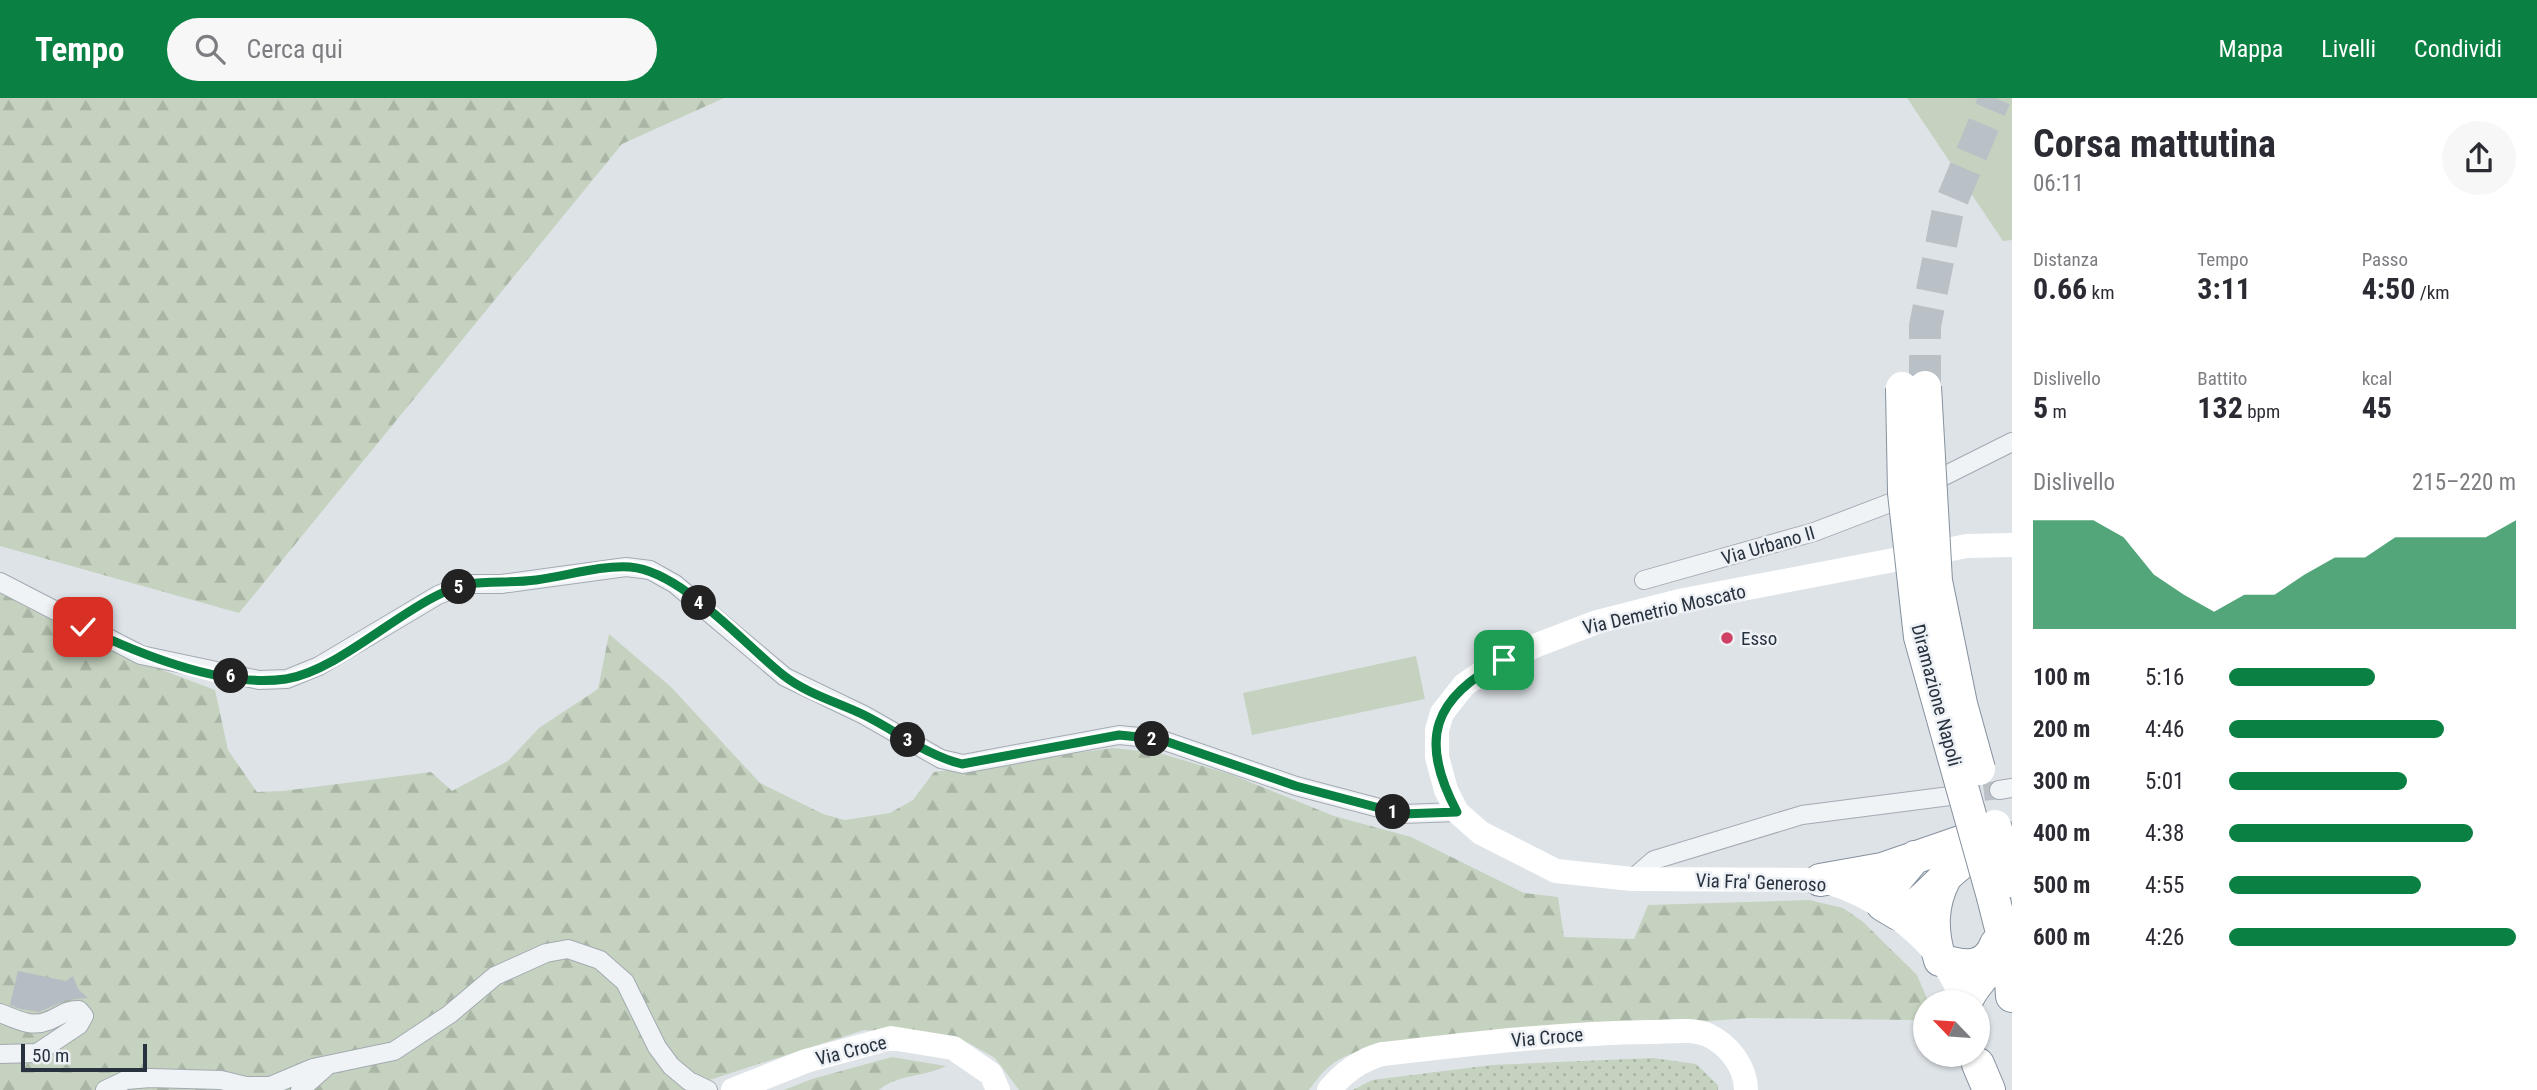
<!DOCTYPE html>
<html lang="it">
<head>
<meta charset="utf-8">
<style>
  :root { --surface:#fff; --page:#f7f7f7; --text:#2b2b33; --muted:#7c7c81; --accent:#0b8043 }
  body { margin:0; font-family:"Roboto Condensed",sans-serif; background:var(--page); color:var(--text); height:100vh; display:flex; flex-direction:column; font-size:26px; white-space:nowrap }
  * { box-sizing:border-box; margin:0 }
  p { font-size:23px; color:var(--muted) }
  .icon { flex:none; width:38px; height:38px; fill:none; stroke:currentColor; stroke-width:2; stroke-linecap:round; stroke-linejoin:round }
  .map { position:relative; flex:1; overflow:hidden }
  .drawer { display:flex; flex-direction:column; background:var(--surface); width:525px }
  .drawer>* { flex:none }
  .needle { width:46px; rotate:295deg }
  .tools { position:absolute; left:1913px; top:892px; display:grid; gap:14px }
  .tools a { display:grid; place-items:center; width:77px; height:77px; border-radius:50%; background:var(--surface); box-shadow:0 2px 5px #0004; font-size:35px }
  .scale { position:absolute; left:21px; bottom:18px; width:126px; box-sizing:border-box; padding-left:7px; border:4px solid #27323e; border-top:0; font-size:19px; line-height:24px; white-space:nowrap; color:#27323e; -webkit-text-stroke:5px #edf1f5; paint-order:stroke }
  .pin { position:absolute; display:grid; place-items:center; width:60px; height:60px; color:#fff; margin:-30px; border-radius:14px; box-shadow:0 4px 10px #0006 }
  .km { position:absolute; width:35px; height:35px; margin:-18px; border-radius:50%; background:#222; color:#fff; font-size:19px; line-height:35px; text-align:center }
  .round { display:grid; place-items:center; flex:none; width:74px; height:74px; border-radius:37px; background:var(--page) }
  .head { display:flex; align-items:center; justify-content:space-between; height:119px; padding:0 21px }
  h1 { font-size:38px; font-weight:700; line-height:52px }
  .figures { display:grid; grid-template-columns:repeat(3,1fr); gap:10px; height:119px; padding:7px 21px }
  .figures div { display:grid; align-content:center }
  .figures b { font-size:30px; font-weight:700 }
  .figures small { font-size:19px; font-weight:400 }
  .figures p { font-size:19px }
  .chart { height:196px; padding:14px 21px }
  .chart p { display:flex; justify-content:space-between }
  .chart svg { width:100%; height:126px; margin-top:7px; fill:var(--accent); opacity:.7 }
  ul { padding:0 21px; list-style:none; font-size:23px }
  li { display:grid; grid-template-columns:112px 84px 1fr; align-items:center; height:52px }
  li i { height:18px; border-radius:9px; background:var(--accent) }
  header { display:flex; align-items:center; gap:42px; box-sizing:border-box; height:98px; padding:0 35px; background:var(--accent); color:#fff }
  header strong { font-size:33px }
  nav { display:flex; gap:38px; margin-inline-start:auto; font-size:24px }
  .search { width:490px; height:63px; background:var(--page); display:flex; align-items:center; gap:18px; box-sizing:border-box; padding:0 24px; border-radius:38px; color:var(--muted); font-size:26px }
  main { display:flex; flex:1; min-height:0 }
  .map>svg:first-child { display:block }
  .grass { fill:url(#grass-dots) }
  .forest { fill:url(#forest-firs) }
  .park { fill:#c5d2bf }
  .building { fill:#b5bcc4 }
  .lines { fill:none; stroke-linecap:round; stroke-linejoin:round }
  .street-tunnel { stroke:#b9c0c6; stroke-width:18; stroke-dasharray:18 9; stroke-linecap:butt }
  .highway-tunnel { stroke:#b9c0c6; stroke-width:32; stroke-dasharray:32 16; stroke-linecap:butt }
  .street-casing { stroke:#a3aab2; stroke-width:20 }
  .highway-casing { stroke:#85919e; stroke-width:34 }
  .street { stroke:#f0f3f6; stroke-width:18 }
  .secondary { stroke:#fff; stroke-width:24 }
  .highway { stroke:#fff; stroke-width:32 }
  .highway-bridge-casing { stroke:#85919e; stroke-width:34; stroke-linecap:butt }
  .highway-bridge { stroke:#fff; stroke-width:32 }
  .route-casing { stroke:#fff; stroke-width:14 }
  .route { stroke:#0b8043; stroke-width:9 }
  .poi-dot { fill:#cf4064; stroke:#edf1f5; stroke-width:2.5 }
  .labels { text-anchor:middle; stroke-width:5; stroke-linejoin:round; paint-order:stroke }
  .street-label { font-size:19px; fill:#27323e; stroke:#edf1f5 }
  .poi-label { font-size:19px; fill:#27323e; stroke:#edf1f5; text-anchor:start }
</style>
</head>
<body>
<header>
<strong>Tempo</strong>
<div class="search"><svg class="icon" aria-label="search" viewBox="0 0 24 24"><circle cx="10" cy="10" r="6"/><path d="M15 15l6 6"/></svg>Cerca qui</div>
<nav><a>Mappa</a><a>Livelli</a><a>Condividi</a></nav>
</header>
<main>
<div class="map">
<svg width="2012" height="992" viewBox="0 0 2012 992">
  <defs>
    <pattern id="grass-dots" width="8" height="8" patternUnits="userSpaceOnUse" patternTransform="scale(1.75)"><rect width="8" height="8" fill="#c5d2bf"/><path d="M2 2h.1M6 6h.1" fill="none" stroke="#a9b5a5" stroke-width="1.8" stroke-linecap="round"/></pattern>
    <pattern id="forest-firs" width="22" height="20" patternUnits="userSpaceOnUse" patternTransform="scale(1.75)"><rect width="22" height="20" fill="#c5d2bf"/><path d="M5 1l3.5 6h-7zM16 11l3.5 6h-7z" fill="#a9b5a5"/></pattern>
  </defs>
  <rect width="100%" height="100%" fill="#dee3e8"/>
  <path class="grass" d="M 1653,960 L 1696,966 L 1718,987 L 1718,992 L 1353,992 L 1372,982 L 1492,967 Z"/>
  <path class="forest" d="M 0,0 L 724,0 L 622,46 L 239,515 L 0,448 Z
    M 0,491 L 58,520 L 94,546 L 215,592 L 228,652 L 257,694 L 283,693 L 431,674 L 452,693 L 508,663 L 539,630 L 598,591 L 609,536 L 671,589 L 760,685 L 823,716 L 845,722 L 890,715 L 913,702 L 934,674 L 1113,650 L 1159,655 L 1230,676 L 1334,718 L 1411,739 L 1524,795 L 1558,799 L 1564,839 L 1634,841 L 1648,807 L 1809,802 L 1843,810 L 1862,823 L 1917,877 L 1929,905 L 1925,905 L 1925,920 L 1912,922 L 1748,920 L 1374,949 C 1341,957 1329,964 1309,992 L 1019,992 L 995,960 L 956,938 L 864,932 L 691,988 L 688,992 L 0,992 Z
    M 892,959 L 946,968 C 924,979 898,976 879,992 L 784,992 L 812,981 Z"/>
  <path class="park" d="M 1907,0 L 2012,0 L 2012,142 L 2003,143 Z
    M 1416,558 L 1425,601 L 1252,637 L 1243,595 Z"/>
  <path class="building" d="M 18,873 L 66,883 L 73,878 L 78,891 L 88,900 L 67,902 L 39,914 L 21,911 L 10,907 Z"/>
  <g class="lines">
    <path class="street-tunnel" d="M 1957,697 L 1999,692"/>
    <path class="highway-tunnel" d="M 1925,289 L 1925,228 L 1948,112 L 1995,0"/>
    <defs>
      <path id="street" d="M 1940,380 L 2012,344
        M 1644,482 L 1814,434 L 1890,405
        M 0,484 L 141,557 L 259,582 L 287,581 L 319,568 L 438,497 L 466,486 L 501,486 L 626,469 L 650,472 L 675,486 L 785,579 L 864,617 L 941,661 L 963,666 L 1119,637 L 1159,641 L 1296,688 L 1402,716 L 1457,714
        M 1999,692 L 2012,690
        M 1632,781 L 1654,762 L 1802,717 L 1950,698
        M 0,915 C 16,921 31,930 48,923 C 59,919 67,911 79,912 L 84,918 L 79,927 L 37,955 L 0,956
        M 105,992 L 126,982 L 150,980 L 221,982 L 246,988 L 270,988 L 313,970 L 394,953 L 450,916 L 495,878 L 546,855 L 568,851 L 600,862 L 625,884 L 657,949 L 671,968 L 689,983 L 708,992
        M 300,992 L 326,969"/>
      <path id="highway" d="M 1915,759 L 1884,796 L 1883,807 L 1898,816 C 1925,807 1944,774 1969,760
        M 1945,780 C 1931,807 1931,832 1940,862 C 1963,869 1986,873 1996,846
        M 1820,782 L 1882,771 L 1963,743
        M 1993,799 L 2010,866 L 2012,898
        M 1966,905 C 1972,885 1991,876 1995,856
        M 1978,966 L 1989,992"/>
    </defs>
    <use href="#street" class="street-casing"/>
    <use href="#highway" class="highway-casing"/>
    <use href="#street" class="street"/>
    <path class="secondary" d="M 1963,905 C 1944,845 1879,797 1820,782 L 1632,781 L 1556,773 L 1481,735 L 1457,714 L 1446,692 L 1437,659 L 1437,632 L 1442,615 L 1464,587 L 1483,574 L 1537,547 L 1597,524 L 1679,503 L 1967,448 L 2012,447
      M 733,992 L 806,963 L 891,940 L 953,950 L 991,976 L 998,992
      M 1329,992 C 1344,974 1359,963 1382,956 C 1471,946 1559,935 1650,934 C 1667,934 1692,930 1708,937 C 1729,947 1746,969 1746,992"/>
    <use href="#highway" class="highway"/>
    <defs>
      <path id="highway-bridge" d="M 1925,289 L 1936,483 L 1961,606 L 1979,671
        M 1902,290 L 1904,395 L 1920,539 L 1993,799
        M 1995,728 L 2012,783"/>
    </defs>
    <use href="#highway-bridge" class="highway-bridge-casing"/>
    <use href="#highway-bridge" class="highway-bridge"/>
  </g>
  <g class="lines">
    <defs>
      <path id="route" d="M 83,529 C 139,556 223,590 286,581 C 335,573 392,519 438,497 C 446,493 458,487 468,486 C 490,483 513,485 536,482 C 566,478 601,467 630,469 C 681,473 743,545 783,577 C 807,596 837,604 864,617 C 897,633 925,657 962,666 L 1119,637 L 1159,641 L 1296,688 L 1402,716 L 1457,714 C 1418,640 1433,601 1504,562"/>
    </defs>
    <use href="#route" class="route-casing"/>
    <use href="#route" class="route"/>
  </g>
  <circle class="poi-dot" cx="1727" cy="540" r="7"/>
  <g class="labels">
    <g class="street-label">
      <text transform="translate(1768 447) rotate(-16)" y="7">Via Urbano II</text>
      <text transform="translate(1664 511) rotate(-13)" y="7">Via Demetrio Moscato</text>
      <text transform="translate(1937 597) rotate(75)" y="7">Diramazione Napoli</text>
      <text transform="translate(1761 784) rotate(2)" y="7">Via Fra' Generoso</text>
      <text transform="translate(1547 939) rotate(-5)" y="7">Via Croce</text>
      <text transform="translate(851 952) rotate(-14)" y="7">Via Croce</text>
    </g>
    <g class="poi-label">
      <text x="1741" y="547">Esso</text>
    </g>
  </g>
</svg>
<div class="tools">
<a><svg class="needle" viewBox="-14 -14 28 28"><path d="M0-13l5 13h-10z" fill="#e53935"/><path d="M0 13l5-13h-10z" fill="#7c7c81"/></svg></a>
</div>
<div class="scale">50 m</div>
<div class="pin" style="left:1504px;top:562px;background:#1e9e55"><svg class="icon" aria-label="arrive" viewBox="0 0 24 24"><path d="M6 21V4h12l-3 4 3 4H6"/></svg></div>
<div class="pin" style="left:83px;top:529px;background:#d93025"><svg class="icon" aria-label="check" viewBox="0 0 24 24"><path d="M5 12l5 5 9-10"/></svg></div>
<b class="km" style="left:1393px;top:714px">1</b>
<b class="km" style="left:1152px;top:641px">2</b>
<b class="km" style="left:908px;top:642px">3</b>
<b class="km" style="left:699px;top:505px">4</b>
<b class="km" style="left:459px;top:489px">5</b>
<b class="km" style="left:231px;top:578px">6</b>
</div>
<section class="drawer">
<div class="head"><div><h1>Corsa mattutina</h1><p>06:11</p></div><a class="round"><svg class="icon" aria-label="share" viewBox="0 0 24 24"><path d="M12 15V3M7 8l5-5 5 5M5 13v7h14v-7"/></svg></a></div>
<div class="figures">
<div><p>Distanza</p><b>0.66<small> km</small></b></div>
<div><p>Tempo</p><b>3:11</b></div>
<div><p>Passo</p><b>4:50<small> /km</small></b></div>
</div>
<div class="figures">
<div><p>Dislivello</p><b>5<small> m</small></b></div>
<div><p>Battito</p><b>132<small> bpm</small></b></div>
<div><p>kcal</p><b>45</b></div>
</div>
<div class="chart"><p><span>Dislivello</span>215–220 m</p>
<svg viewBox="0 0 160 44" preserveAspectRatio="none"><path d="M0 44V6L10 6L20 6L30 12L40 25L50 32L60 38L70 32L80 32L90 25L100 19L110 19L120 12L130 12L140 12L150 12L160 6V44z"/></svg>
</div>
<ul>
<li><b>100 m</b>5:16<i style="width:51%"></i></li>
<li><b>200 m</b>4:46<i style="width:75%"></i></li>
<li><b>300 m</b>5:01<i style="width:62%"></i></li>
<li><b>400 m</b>4:38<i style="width:85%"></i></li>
<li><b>500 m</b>4:55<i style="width:67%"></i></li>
<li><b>600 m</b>4:26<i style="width:100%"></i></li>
</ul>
</section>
</main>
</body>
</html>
